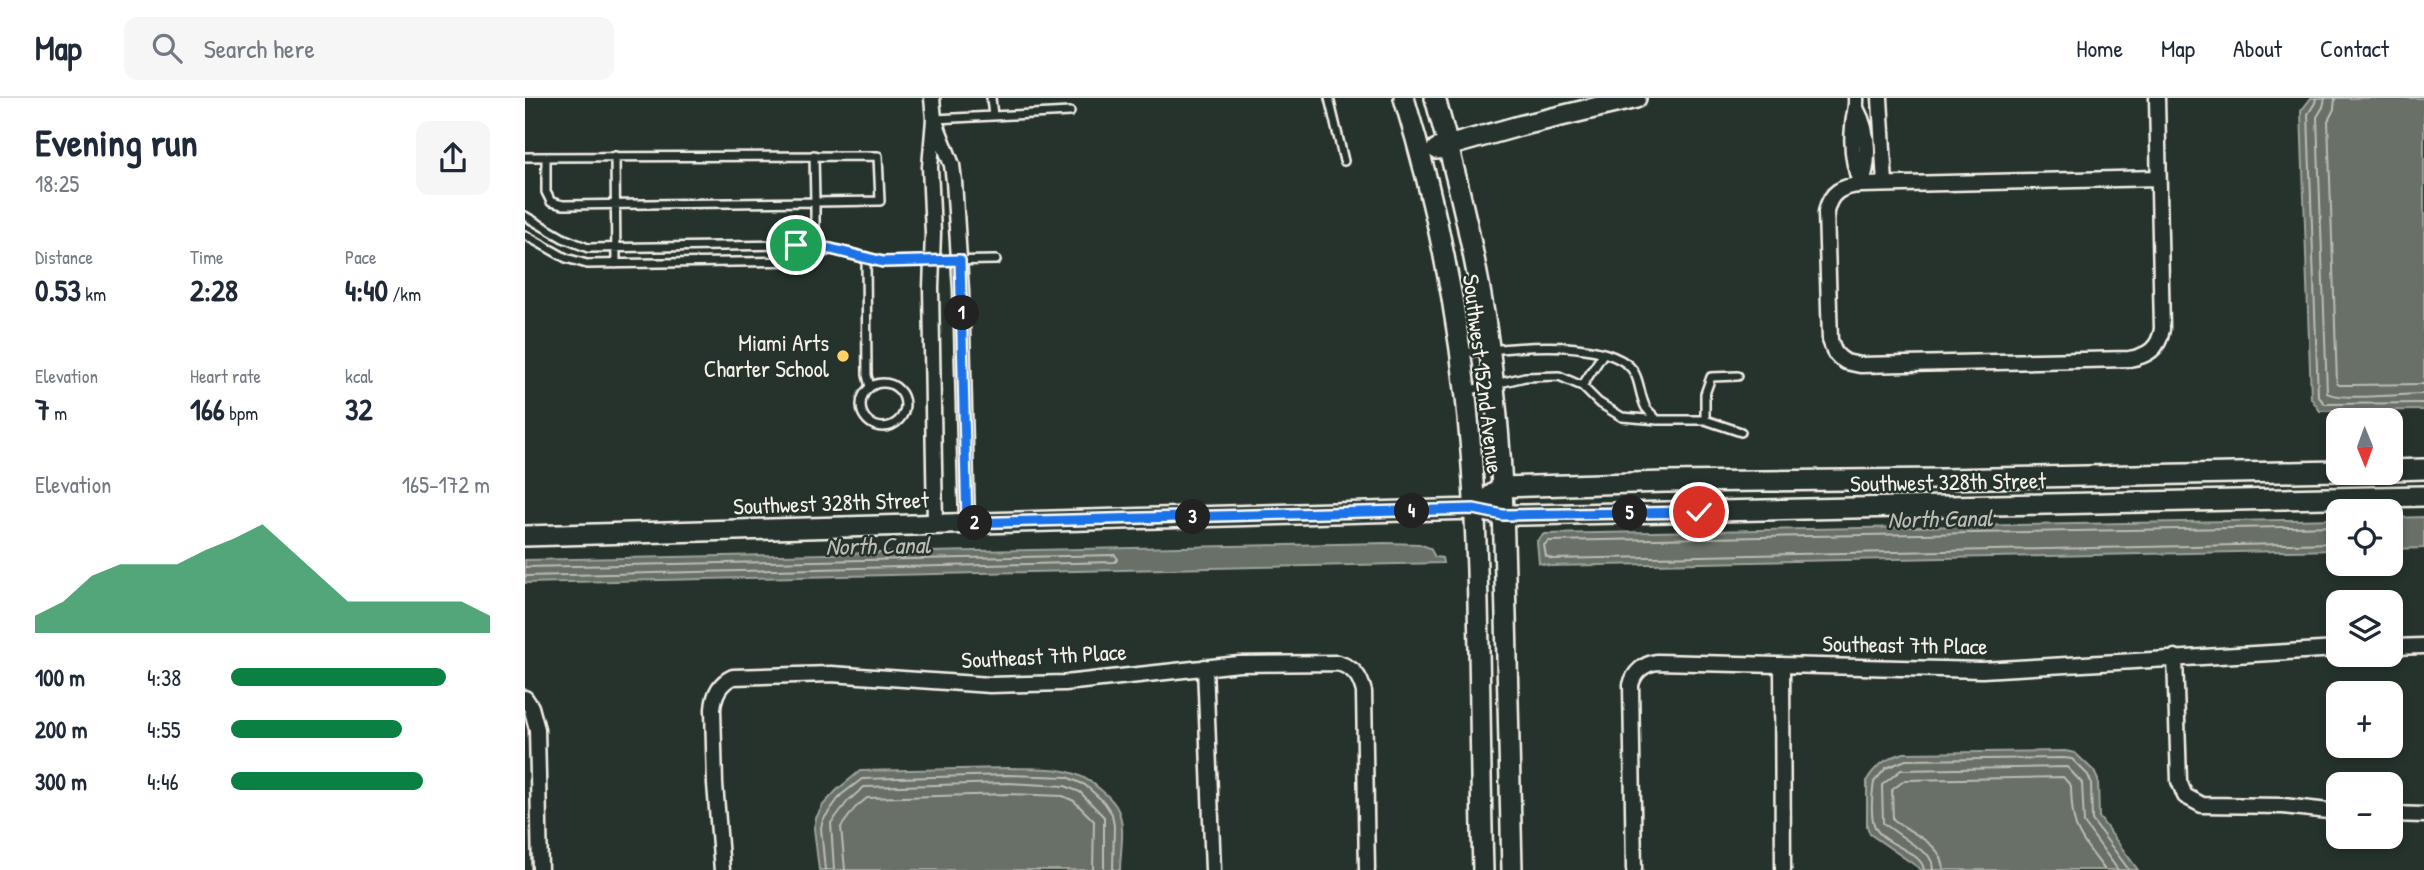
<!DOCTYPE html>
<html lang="en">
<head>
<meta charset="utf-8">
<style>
  :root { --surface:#fff; --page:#f6f6f7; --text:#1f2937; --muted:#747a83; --line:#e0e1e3; --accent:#0b8043 }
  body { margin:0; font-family:"Patrick Hand",sans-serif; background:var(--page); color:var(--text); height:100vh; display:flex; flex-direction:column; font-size:26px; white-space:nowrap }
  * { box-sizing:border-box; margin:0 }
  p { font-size:23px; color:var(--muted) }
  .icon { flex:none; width:38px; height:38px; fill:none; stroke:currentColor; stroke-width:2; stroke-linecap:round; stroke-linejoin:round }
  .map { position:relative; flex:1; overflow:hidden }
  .side { display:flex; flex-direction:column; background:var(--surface); width:525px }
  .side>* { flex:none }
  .needle { width:46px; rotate:179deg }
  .tools { position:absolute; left:1801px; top:310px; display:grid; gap:14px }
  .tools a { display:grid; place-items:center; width:77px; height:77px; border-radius:14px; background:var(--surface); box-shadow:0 4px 10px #0003; font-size:35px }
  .pin { position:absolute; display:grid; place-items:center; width:60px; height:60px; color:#fff; margin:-30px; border:4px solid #fff; border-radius:50%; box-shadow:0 2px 7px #0007 }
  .km { position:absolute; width:35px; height:35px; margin:-18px; border-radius:50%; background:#222; color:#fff; font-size:19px; line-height:35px; text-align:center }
  .round { display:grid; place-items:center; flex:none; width:74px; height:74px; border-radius:14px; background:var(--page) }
  .overview { display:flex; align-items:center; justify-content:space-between; height:119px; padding:0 35px }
  h1 { font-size:38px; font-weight:800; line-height:52px }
  .stats { display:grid; grid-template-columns:repeat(3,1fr); gap:10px; height:119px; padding:7px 35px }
  .stats div { display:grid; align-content:center }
  .stats b { font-size:30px; font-weight:800 }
  .stats small { font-size:19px; font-weight:400 }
  .stats p { font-size:19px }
  .chart { height:196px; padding:14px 35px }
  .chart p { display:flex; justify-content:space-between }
  .chart svg { width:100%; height:126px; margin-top:7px; fill:var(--accent); opacity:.7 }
  ul { padding:0 35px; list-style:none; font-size:23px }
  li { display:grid; grid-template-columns:112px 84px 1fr; align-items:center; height:52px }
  li i { height:18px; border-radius:9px; background:var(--accent) }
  header { display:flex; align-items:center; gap:42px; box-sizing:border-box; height:98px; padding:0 35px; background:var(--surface); border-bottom:2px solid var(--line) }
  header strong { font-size:33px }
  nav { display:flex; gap:38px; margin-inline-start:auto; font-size:24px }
  .search { width:490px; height:63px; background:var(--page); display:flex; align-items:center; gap:18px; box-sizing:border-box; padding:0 24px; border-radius:14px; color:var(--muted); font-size:26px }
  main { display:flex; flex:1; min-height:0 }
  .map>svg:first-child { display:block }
  .water { fill:#676f68; stroke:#9fa39b; stroke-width:2 }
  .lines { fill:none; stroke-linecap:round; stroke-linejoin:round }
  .shore { stroke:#bcbdb5; stroke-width:2 }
  .lane-casing { stroke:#f4f1e8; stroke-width:12 }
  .street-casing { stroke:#f4f1e8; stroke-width:19 }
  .secondary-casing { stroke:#f4f1e8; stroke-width:24 }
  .lane { stroke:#26332d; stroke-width:7 }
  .street { stroke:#26332d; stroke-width:14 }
  .secondary { stroke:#26332d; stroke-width:19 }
  .route-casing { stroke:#fff; stroke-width:14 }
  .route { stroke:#1a73e8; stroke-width:9 }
  .poi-dot { fill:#ffd166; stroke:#26332d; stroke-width:2.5 }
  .labels { text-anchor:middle; stroke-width:5; stroke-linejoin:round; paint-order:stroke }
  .poi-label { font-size:23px; fill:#f4f1e8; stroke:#26332d; text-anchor:end }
  .street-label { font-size:23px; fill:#f4f1e8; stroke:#26332d }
  .water-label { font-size:24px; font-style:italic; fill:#bcbdb5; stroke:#26332d }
</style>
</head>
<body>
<header>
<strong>Map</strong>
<div class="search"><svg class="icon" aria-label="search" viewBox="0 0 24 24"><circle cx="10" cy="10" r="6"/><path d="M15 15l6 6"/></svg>Search here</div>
<nav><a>Home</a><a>Map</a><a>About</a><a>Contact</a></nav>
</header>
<main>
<section class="side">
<div class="overview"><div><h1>Evening run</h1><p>18:25</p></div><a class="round"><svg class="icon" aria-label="share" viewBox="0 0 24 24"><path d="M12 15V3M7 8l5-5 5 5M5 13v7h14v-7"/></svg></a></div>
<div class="stats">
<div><p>Distance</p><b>0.53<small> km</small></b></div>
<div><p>Time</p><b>2:28</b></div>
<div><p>Pace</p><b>4:40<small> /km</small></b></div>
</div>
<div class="stats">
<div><p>Elevation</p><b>7<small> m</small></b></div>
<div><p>Heart rate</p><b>166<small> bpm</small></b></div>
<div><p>kcal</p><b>32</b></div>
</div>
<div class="chart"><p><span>Elevation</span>165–172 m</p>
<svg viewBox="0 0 160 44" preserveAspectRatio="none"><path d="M0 44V38L10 33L20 24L30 20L40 20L50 20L60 15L70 11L80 6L90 15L100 24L110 33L120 33L130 33L140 33L150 33L160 38V44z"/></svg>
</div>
<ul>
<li><b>100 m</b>4:38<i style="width:83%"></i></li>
<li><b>200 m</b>4:55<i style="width:66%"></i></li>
<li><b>300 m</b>4:46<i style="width:74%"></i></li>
</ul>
</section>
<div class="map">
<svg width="1899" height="772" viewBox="0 0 1899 772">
  <rect width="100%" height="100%" fill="#26332d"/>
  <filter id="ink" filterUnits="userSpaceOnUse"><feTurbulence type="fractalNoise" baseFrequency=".0143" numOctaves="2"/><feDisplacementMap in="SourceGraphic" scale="14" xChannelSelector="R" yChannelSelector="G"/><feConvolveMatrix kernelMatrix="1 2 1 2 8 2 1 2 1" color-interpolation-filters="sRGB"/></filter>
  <g filter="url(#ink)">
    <path class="water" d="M 1786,0 L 1899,0 L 1899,312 L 1795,313 L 1786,300 L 1776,13 Z
      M 1899,419 L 1899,450 L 1866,451 L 1866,420 Z
      M 1813,421 L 1813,452 L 1026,468 L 1014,465 L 1012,443 L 1019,436 Z
      M 861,445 L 894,446 L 905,450 L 910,459 L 917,460 L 918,465 L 0,485 L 0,462 Z
      M 1540,653 L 1550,655 L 1569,673 L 1573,682 L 1574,719 L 1613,772 L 1397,772 L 1345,736 L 1342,728 L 1342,682 C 1350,668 1364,659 1379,655 Z
      M 484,670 C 519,671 548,666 576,692 C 582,697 590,704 593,712 C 601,729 595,754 595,772 L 294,772 L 289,730 L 291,720 L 298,707 L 312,692 L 335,673 Z"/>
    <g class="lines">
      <path class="shore" d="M 1791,0 L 1790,5 L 1783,16 L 1793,298 L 1800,306 L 1899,305
        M 1800,0 L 1798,9 L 1792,19 L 1802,295 C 1816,303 1879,296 1899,296
        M 1810,0 L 1809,11 L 1803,23 L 1812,285 L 1814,287 L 1826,287 L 1899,286
        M 1813,428 L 1024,443 L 1019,447 L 1021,458 L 1027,461 L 1813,445
        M 0,469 L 590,457 L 593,461 L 590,464 L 0,478
        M 300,772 L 296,730 L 298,722 L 316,697 L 337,681 L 483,677 L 542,679 L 560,687 L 579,704 L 587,716 L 589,728 L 588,772
        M 309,772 L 306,725 L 323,703 L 339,689 L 483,685 L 540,688 L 555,694 L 579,719 L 579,772
        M 320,772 L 316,729 L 330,710 L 342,700 L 483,696 L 538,698 L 549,703 L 569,723 L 568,772
        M 1399,772 C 1397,753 1358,747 1350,729 C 1345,718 1347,696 1349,684 L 1361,670 L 1381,662 L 1539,660 L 1547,661 L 1563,677 L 1566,684 L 1567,722 L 1604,772
        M 1408,772 L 1407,764 L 1403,757 L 1358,725 L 1357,687 L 1376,672 L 1542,669 L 1557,685 L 1559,725 L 1593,772
        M 1419,772 C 1418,745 1386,736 1368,721 L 1367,692 L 1380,682 L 1538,679 L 1546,688 C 1547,734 1553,736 1580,772"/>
      <defs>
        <path id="lane" d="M 804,0 L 819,63
          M 468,18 L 545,14
          M 410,21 L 468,18 L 466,0
          M 90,58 L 91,166
          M 0,59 L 353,58 L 355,103 L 290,104 L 290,148
          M 21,59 L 21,94 L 26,104 L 38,107 L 290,104 L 289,57
          M 0,118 L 38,140 L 63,150 L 271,147 L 306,151 L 358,164 L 471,162
          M 0,137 L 41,160 L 62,166 L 280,163 L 306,151
          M 341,159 L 342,277 L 345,289
          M 937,255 C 979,250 1066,239 1102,266 C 1116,277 1113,295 1121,310 C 1124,314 1129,318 1132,322
          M336 307a22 22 0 1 1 44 0a22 22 0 1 1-44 0Z
          M 1057,288 L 1078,256
          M 941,293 L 1000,279 L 1034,278 L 1057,288 L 1073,304 L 1097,319 L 1133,322 L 1180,322 L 1216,334
          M 1180,322 L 1180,296 L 1186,279 L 1213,278"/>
        <path id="street" d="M 407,0 L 409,21 L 405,69 L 408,135 L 406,190 L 410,426
          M 1331,0 C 1332,11 1328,19 1328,29 C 1326,48 1329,69 1336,87
          M 1355,0 L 1360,86
          M 1632,0 L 1637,231 C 1634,251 1622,258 1604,261 L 1335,267 L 1321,264 L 1315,260 L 1310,255 L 1305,242 L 1301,114 C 1305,94 1317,88 1336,87 L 1633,80
          M 1332,12 C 1344,34 1345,64 1336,87
          M 411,26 L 427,67 L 429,83 L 436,192 L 442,425
          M 1866,549 L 1899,548
          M 1650,559 L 1654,683 L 1660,698 L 1677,707 L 1758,708 L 1813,714
          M 1257,567 L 1258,772
          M 680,569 L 688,772
          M 0,600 L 6,609 L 12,631 L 15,772
          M 1866,716 L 1899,717
          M 197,772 L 190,686 L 188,611 C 189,597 194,585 208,579 L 306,576 L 465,587 L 540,585 L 714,566 L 813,565 C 829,570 835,578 839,594 L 842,772
          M 1109,772 L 1106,587 C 1109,574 1119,566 1132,564 L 1457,572 L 1813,551"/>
        <path id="secondary" d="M 879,0 C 914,114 937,234 946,353 C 956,493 954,633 958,772
          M 910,0 C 937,95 959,192 969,290 C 978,366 979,442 981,518 C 983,602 985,687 987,772
          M 912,51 L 994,28 L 1111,0
          M 1866,372 L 1899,371
          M 949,411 L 977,389 L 1140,384 L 1417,381 L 1813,373
          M 0,438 L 949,411 L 978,417 L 999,417 L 1899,398"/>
      </defs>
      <use href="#lane" class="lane-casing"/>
      <use href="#street" class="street-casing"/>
      <use href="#secondary" class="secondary-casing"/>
      <use href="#lane" class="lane"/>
      <use href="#street" class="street"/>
      <use href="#secondary" class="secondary"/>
    </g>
  </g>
  <g class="lines" filter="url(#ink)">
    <defs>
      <path id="route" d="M 271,147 L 306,151 L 358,164 L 435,162 L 442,425 L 949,411 L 978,417 L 1174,414"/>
    </defs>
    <use href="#route" class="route-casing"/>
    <use href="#route" class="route"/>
  </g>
  <circle class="poi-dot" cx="318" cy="258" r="7"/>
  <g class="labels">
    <g class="poi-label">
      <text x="304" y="253">Miami Arts<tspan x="304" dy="26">Charter School</tspan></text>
    </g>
    <g class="street-label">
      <text transform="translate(958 276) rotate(83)" y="8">Southwest 152nd Avenue</text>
      <text transform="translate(1423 384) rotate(-1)" y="8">Southwest 328th Street</text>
      <text transform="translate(306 405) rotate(-2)" y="8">Southwest 328th Street</text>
      <text transform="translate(1380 547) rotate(1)" y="8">Southeast 7th Place</text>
      <text transform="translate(519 558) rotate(-3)" y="8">Southeast 7th Place</text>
    </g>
    <g class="water-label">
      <text transform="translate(1415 421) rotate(-1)" y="8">North Canal</text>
      <text transform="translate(353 448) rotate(-1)" y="8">North Canal</text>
    </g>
  </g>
</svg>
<div class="tools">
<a><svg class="needle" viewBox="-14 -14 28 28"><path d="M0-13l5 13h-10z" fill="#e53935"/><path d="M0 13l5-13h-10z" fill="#747a83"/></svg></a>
<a><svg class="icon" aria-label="locate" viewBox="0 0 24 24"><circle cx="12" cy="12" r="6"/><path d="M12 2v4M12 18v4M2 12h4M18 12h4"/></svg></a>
<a><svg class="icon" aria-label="layers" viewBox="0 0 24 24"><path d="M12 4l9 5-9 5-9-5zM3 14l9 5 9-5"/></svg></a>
<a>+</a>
<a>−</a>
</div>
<div class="pin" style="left:271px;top:147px;background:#1e9e55"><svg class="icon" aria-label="arrive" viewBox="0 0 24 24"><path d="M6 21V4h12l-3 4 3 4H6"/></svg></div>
<div class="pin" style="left:1174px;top:414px;background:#d93025"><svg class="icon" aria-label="check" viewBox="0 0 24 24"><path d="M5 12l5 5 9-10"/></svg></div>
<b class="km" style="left:437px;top:215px">1</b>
<b class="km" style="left:450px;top:425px">2</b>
<b class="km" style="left:668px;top:419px">3</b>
<b class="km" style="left:887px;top:413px">4</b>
<b class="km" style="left:1105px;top:415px">5</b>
</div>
</main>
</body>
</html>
